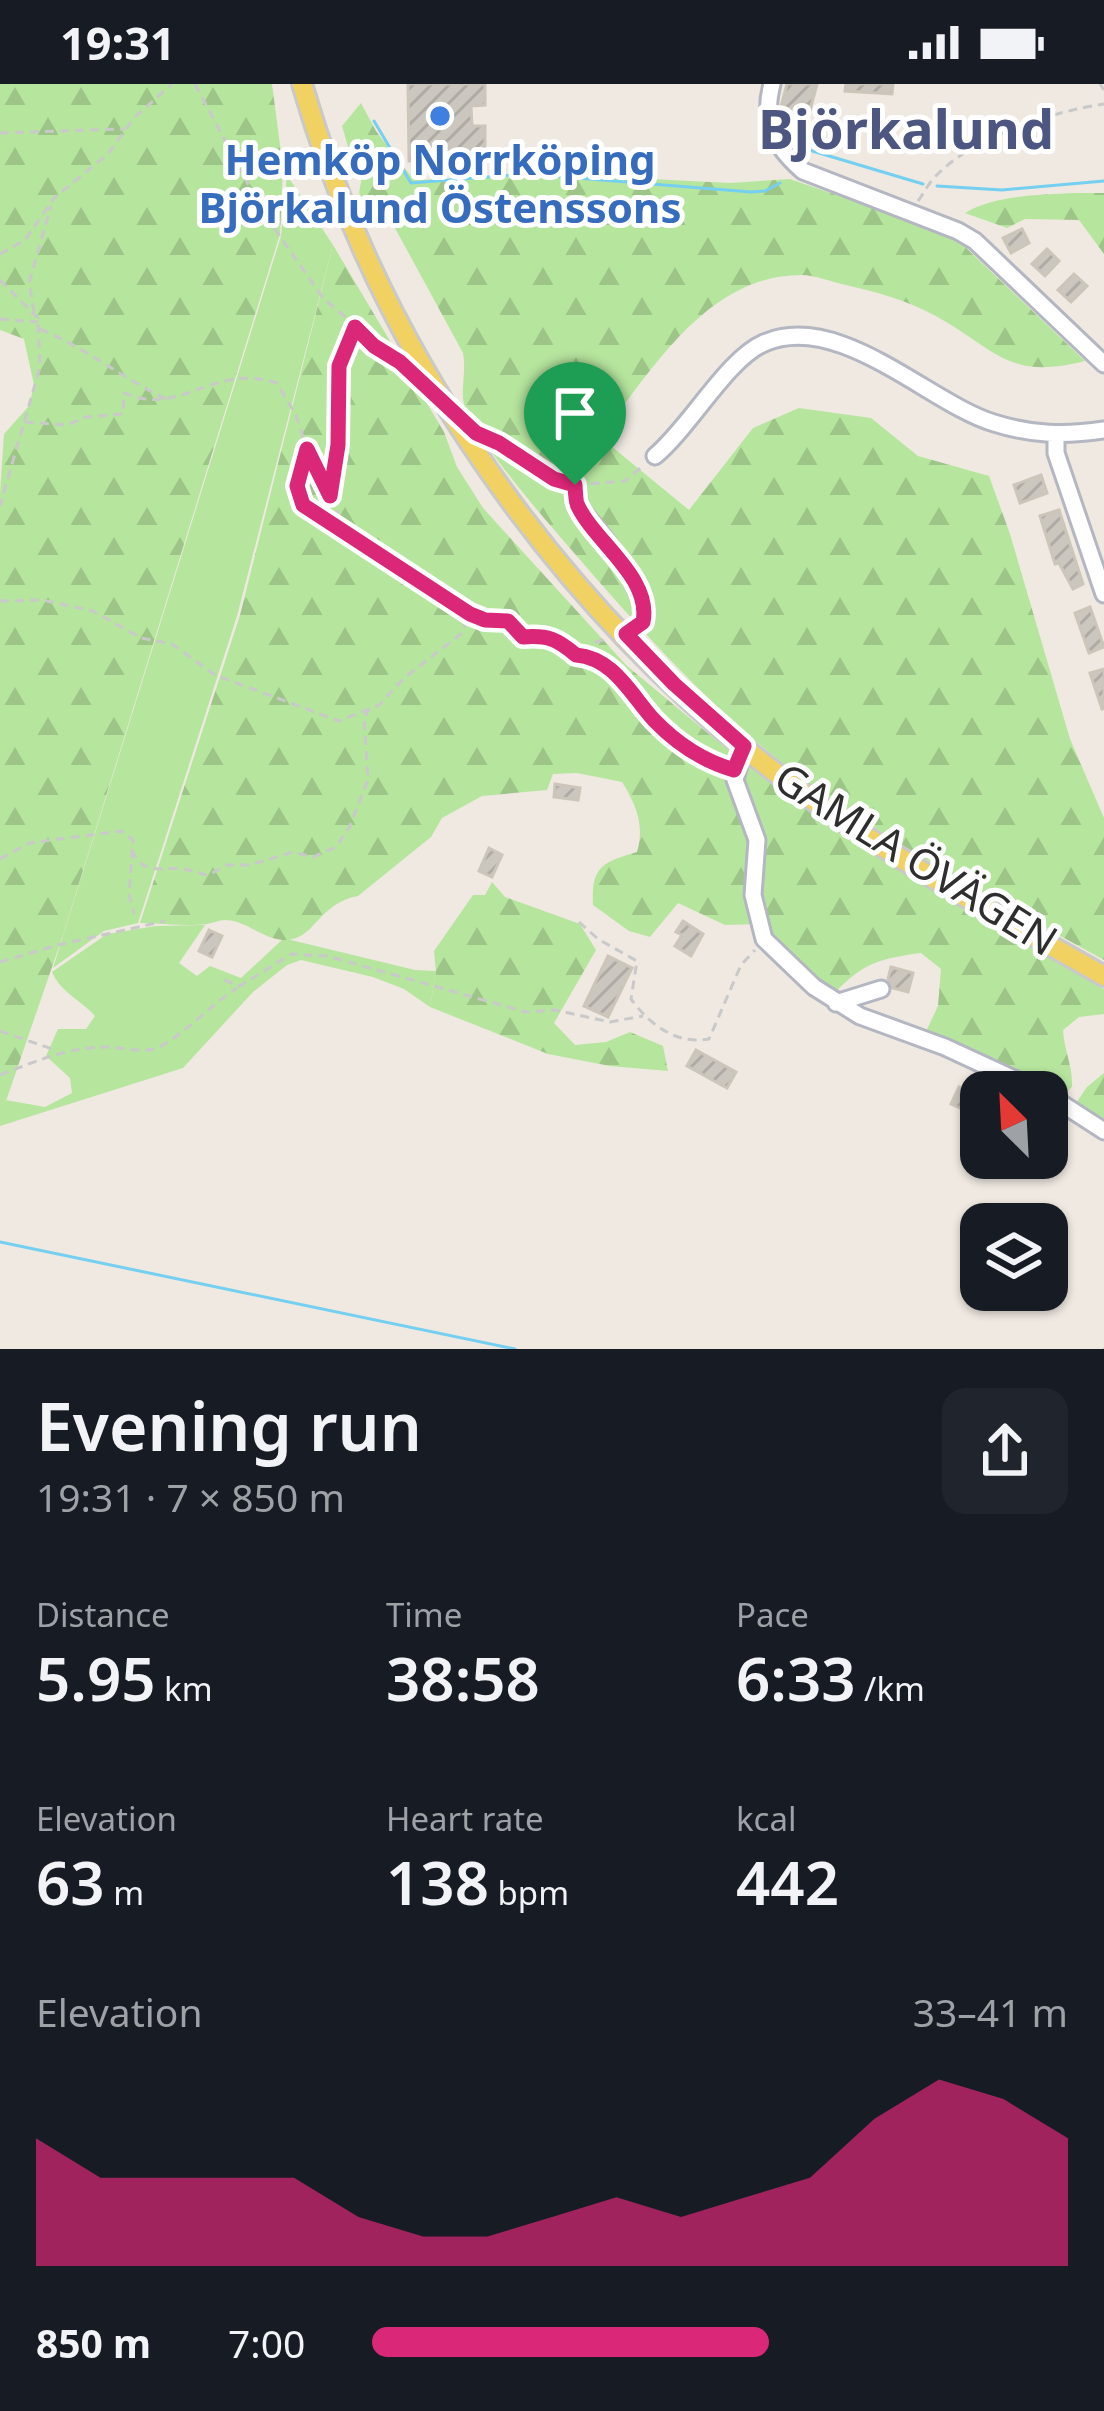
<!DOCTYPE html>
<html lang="en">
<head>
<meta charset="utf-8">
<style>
  :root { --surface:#171b24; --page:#20242c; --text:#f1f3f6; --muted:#9ea1a6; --accent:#db2777 }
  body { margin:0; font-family:"Noto Sans",sans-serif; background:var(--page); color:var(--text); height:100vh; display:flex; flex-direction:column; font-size:45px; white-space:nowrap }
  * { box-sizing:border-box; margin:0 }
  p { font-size:39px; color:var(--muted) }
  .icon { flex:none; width:66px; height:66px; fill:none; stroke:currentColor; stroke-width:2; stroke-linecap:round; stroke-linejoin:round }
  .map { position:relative; height:1265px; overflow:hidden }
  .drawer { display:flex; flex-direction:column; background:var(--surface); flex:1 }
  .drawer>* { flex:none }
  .needle { width:78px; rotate:336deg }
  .buttons { position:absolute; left:960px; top:987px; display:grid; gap:24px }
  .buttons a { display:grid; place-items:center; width:108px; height:108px; border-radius:24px; background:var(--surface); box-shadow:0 3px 9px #0004; font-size:60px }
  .pin { position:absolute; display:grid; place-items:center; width:102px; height:102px; color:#fff; margin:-123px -51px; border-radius:50% 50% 50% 0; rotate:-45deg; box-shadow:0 0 12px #0007 }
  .pin .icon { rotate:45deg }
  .round { display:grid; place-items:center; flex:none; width:126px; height:126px; border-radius:24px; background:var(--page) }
  .overview { display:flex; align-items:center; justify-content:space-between; height:204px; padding:0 36px }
  h1 { font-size:66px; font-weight:600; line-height:90px }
  .figures { display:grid; grid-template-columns:repeat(3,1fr); gap:18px; height:204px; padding:12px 36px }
  .figures div { display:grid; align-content:center }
  .figures b { font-size:60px; font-weight:600 }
  .figures small { font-size:33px; font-weight:400 }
  .figures p { font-size:33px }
  .chart { height:336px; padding:24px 36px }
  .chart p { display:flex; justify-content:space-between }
  .chart svg { width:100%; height:216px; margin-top:12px; fill:var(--accent); opacity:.7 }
  ul { padding:0 36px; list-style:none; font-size:39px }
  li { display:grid; grid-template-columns:192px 144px 1fr; align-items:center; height:90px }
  li i { height:30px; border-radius:15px; background:var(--accent) }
  .status { display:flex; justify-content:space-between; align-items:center; height:84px; padding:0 60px; background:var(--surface); direction:ltr }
  .status svg { height:33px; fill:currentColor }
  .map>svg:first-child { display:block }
  .grass { fill:#b6e59e }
  .forest { fill:url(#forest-firs) }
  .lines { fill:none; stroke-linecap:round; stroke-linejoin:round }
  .stream { stroke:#75cff0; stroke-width:3 }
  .building { fill:url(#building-hatch); stroke:#cbc5ba; stroke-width:3 }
  .minor-casing { stroke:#b4b7c1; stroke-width:21 }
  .major-casing { stroke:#c9c9c9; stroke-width:24 }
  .path { stroke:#c9c9c9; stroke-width:3; stroke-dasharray:9 6; stroke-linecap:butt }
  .minor { stroke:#fff; stroke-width:15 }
  .major { stroke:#f2d163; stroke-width:18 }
  .route-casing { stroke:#fff; stroke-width:24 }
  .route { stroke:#db2777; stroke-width:15 }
  .shop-dot { fill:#3f7fe0; stroke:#fff; stroke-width:4.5 }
  .labels { text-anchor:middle; stroke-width:10; stroke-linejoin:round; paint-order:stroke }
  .shop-label { font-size:42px; font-weight:bold; fill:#366cbe; stroke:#fff }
  .street-label { font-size:42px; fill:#2e2e2e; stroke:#fff }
  .district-label { font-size:54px; font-weight:bold; fill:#4d5680; stroke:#fff }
</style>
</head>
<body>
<div class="status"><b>19:31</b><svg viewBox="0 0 49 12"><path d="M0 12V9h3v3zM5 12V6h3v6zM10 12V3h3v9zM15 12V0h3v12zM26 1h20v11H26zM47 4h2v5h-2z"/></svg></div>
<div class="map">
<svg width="1104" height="1265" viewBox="0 0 1104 1265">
  <defs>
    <pattern id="forest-firs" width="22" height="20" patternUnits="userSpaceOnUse" patternTransform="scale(3)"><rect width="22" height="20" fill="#b6e59e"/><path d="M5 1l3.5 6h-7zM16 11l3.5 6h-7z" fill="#9dc588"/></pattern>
    <pattern id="building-hatch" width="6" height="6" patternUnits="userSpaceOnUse" patternTransform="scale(3)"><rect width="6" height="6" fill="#cbc7bf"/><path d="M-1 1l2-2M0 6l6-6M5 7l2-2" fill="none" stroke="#afaba4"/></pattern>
  </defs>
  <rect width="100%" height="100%" fill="#efe9e1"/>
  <path class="grass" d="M 287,91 L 333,161 L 237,532 L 138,839 L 104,847 L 53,884 L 281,152 Z
    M 205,841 L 179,879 L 197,892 L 210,882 L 241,894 L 283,855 L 291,856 L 415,886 L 436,887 L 430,923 L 404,905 L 373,893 L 301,876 L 287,881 L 253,908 L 183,984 L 0,1042 L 0,1015 L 45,1023 L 72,1009 L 70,994 L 46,972 L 58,945 L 86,945 L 95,932 C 81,916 60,908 52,888 L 107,850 L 156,842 Z"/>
  <path class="forest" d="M 0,0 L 272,0 L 283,84 L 280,150 L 63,851 L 6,1017 L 0,1015 L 0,409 L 4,350 L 29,322 L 34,301 L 24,255 L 0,246 Z
    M 361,19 L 376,47 L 414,96 L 570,91 L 730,99 L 790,95 L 923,141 L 962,160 L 1085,277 C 1007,297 996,265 934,231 C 906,216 876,208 846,201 C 832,198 815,191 801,191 C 707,191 651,287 600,353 L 689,426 L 753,344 L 799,324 L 871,334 L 918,372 L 989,392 L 1010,450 L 1070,655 L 1104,734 L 1104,876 C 1006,822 906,768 814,703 C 712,630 631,535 550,441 C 531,419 464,340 463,314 C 462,299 466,285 463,269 L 395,144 L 380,122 L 365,117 L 359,109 L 364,80 L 351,73 L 342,42 Z
    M 1074,109 L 1104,109 L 1104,170 L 1079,136 L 1025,135 L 1007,144 L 965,129 C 994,111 1039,111 1074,109 Z
    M 333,161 L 444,348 L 457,383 L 483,424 L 627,582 L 739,675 L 849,756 L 1104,905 L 1104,930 L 1079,933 L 1063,946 C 1064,966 1073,982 1072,1003 L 1058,1016 L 922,956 L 938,922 L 941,885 L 921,869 C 876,875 861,880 830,914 L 760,840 L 725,841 L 678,819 L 650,853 L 629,847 L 593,821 C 591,782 603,778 637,768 C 645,742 636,720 622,698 L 577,689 L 553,690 L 547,706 L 482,712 L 442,734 L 431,753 L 358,812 C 319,819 316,853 288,856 C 264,858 248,836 225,836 C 219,836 213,839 207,840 C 185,843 161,839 140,839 L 240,531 Z
    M 492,798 L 505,813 L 580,840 L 596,866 L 554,939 L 575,961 L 606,958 L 630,948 L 663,962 L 668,987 L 610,982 L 548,970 L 430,923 L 436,887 L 434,867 L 473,811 L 485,811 Z
    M 1104,989 L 1104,1047 L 1072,1025 L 1087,1003 Z"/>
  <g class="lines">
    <path class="stream" d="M 374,37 L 411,99 L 527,90 L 751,108 L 765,107 L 780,99
      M 809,66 L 923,100
      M 937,102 L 1002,106 L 1104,97
      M 0,1158 L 515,1265"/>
  </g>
  <path class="building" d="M 408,0 L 485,0 L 485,21 L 471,22 L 472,42 L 485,42 L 485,77 L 409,77 Z
    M 787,0 L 817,0 L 809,30 L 781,23 Z
    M 846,0 L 893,0 L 892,10 L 845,7 Z
    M 1022,145 L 1029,159 L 1011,169 L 1003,154 Z
    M 1047,165 L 1059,177 L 1045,192 L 1032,180 Z
    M 1074,190 L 1087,202 L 1071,218 L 1058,206 Z
    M 1041,391 L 1047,409 L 1020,419 L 1014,401 Z
    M 1059,426 L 1083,500 L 1073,505 L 1059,479 L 1055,480 L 1040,432 Z
    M 1090,523 L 1104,563 L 1089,569 L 1075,529 Z
    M 1104,585 L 1104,624 L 1102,625 L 1090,589 Z
    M 555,700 L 580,704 L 578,716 L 554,713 Z
    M 489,764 L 502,771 L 492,793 L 479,787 Z
    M 683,837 L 703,850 L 691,872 L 675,862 L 682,851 L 676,848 Z
    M 209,846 L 222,852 L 212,873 L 199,867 Z
    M 608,872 L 632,884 L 608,933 L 584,922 Z
    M 891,883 L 913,889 L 908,908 L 893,904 L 888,895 Z
    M 696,966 L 736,988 L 727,1004 L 687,982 Z
    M 959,1003 L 981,1014 L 976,1031 L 951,1020 Z"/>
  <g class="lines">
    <defs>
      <path id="minor" d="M 772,0 C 762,38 774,62 803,87 L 958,147 L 975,157 L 1104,280
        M 1056,352 L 1056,369 L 1104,510
        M 655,372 C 690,343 727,275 764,259 C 839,226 930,320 994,339 C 1032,351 1065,352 1104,346
        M 576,420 C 597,444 650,507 643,538 L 625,550
        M 744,662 L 735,696 L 757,756 L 753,811 L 764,855 L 814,903 L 860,932 L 945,963 L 1042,1008
        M 836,919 L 881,905
        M 1047,1010 L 1104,1047"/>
      <path id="major" d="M 302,0 C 380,269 557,523 780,692 C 881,769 994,829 1104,892"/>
    </defs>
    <use href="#minor" class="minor-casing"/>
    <use href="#major" class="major-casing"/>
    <path class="path" d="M 195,0 L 263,128 L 323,214 L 409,288
      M 1100,0 L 1104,6
      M 0,49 L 124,45
      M 918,117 C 924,109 928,100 934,94 C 971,53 1051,28 1104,20
      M 0,170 L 25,156 L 54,114 L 108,70 L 134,34 L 172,0
      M 0,196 L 38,234 L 40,283 L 0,422
      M 34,228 L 29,199 L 51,122
      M 0,235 L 38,238
      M 40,245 C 86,264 122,294 166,315
      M 25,338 L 67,341 L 86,333 L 123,330 L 124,309 C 181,334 213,278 277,299 L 296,331 L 313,384 L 326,399 L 344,445 L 366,466 L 426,498 L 470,530 L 485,536 L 508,537 L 523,553 C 548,551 557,555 576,571 C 614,574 631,611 654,636 C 673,656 698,676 725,684
      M 484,353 L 554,395 L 575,401
      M 307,368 L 297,402 L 303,421 L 337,447 L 343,446
      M 576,401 L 625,397 L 644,381
      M 331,405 L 338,360 L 339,282 L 354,245
      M 0,517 L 42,516 L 93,527 L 141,554 L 172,560 L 215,591 L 339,637 L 379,621 L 404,594 L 462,549 L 468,531
      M 584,569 L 596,558 L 606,555
      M 132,766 C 144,795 165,780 188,786 C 196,787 202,791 209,791 L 226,781 L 250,781 L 293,768 L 313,773 L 336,763 L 350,742 L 368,696 L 364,633 L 369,626
      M 0,775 L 29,759 L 121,747 L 133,756 L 129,810 L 134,830
      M 579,838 L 598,855 L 637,877 L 631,915 C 649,940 676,961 709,955 L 741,881 L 755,866
      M 0,878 L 58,861 L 165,837
      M 224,896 L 240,902 L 291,870 L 327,872 L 526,928 L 555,926 L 610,938 L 643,932
      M 0,947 L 55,966
      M 0,991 C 36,977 69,963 108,963 C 122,963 140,969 154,965 C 176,958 213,919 237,904
      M 1104,1265 L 1104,1264"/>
    <use href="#minor" class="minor"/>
    <use href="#major" class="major"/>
  </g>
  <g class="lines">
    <defs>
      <path id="route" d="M 355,243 L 374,262 L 400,278 L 476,349 L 499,359 L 554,395 L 575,401 C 575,402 576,419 577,420 C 593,457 652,493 643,538 L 626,550 L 674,600 L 744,662 L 734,686 C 703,677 677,660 654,636 C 631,611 614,574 576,571 C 557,555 548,551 523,553 L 508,537 L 485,536 L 470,530 L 303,421 L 297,402 L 307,365 L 330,412 L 338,361 L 339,282 Z"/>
    </defs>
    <use href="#route" class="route-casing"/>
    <use href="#route" class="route"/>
  </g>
  <circle class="shop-dot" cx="440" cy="32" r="12"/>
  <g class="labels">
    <g class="shop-label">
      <text x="440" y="91">Hemköp Norrköping<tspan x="440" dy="48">Björkalund Östenssons</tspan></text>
    </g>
    <g class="street-label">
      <text transform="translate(916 775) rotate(32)" y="15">GAMLA ÖVÄGEN</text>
    </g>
    <g class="district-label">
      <text x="906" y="65">Björkalund</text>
    </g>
  </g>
</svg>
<div class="buttons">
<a><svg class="needle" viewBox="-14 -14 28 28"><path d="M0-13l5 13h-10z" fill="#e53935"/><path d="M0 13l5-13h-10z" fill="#9ea1a6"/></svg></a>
<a><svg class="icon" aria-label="layers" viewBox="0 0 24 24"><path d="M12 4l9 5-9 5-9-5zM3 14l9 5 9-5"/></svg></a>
</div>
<div class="pin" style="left:575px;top:401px;background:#1e9e55"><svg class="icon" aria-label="arrive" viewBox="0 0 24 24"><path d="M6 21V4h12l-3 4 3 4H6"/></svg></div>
</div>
<section class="drawer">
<div class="overview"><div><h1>Evening run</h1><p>19:31 · 7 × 850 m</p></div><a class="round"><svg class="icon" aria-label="share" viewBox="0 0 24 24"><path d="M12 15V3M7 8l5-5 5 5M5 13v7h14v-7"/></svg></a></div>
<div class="figures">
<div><p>Distance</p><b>5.95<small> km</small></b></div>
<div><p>Time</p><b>38:58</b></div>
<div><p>Pace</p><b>6:33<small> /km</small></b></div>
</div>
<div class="figures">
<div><p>Elevation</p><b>63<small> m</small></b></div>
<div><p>Heart rate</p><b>138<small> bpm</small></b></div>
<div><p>kcal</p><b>442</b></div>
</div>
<div class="chart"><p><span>Elevation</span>33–41 m</p>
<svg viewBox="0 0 160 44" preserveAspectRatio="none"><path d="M0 44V18L10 26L20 26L30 26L40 26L50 34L60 38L70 38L80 34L90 30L100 34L110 30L120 26L130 14L140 6L150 10L160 18V44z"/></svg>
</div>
<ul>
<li><b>850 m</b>7:00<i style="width:57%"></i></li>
</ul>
</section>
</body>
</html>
